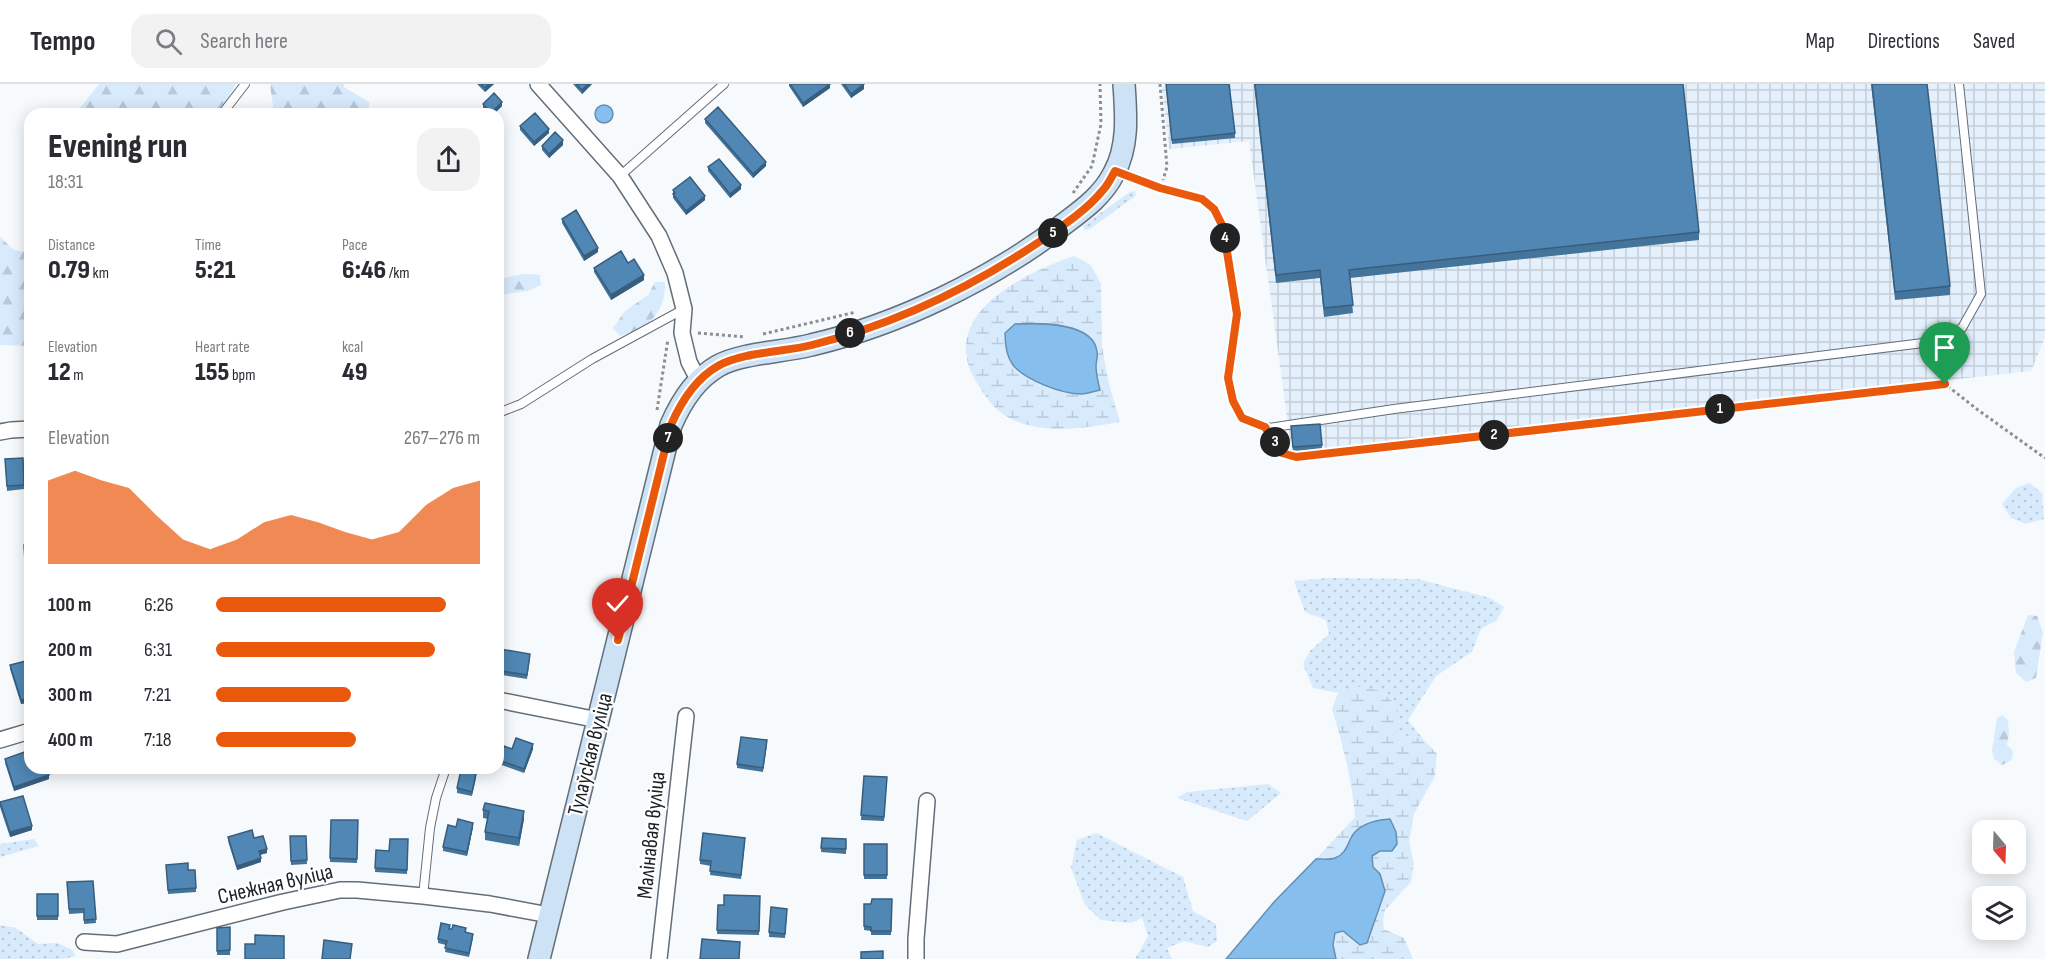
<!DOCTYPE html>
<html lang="en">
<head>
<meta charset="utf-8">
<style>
  :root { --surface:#fff; --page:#f2f2f3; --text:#2b2b33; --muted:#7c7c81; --line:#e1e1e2; --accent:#ea580c }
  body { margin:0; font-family:"Sofia Sans Condensed",sans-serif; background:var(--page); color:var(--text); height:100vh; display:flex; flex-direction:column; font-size:22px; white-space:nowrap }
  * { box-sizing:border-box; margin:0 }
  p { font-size:20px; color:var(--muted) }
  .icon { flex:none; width:33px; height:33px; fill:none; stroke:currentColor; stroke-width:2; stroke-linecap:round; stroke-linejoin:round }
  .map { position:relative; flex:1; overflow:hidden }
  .details { position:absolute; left:24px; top:24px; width:480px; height:666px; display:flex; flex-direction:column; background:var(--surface); border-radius:18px; box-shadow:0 3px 15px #0003 }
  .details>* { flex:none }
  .needle { width:39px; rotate:161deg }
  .buttons { position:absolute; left:1972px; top:736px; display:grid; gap:12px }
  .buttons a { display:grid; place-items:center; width:54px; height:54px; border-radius:12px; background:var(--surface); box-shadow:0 3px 15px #0003; font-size:30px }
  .pin { position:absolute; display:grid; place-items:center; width:51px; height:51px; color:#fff; margin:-62px -26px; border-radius:50% 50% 50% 0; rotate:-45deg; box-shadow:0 0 6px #0007 }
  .pin .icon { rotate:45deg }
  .km { position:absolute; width:30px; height:30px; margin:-15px; border-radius:50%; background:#222; color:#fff; font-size:16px; line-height:30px; text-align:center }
  .round { display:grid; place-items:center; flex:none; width:63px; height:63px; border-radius:18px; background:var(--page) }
  .summary { display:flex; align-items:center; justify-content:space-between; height:102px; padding:0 24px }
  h1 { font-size:33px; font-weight:800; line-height:45px }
  .metrics { display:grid; grid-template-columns:repeat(3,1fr); gap:9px; height:102px; padding:6px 24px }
  .metrics div { display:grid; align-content:center }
  .metrics b { font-size:26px; font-weight:800 }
  .metrics small { font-size:16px; font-weight:400 }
  .metrics p { font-size:16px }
  .chart { height:168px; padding:12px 24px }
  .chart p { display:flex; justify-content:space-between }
  .chart svg { width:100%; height:108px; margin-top:6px; fill:var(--accent); opacity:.7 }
  ul { padding:0 24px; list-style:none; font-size:20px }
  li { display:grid; grid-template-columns:96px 72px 1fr; align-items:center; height:45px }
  li i { height:15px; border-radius:8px; background:var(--accent) }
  header { display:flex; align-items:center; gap:36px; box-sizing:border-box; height:84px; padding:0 30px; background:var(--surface); border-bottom:2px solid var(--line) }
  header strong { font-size:28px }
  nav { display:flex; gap:33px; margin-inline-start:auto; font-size:21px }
  .search { width:420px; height:54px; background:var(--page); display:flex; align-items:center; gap:15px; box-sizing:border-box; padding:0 21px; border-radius:18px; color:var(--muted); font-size:22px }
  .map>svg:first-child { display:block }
  .industrial { fill:url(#industrial-grid) }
  .grass { fill:url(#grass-dots) }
  .forest { fill:url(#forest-firs) }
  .wetland { fill:url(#wetland-marsh); fill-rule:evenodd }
  .water { fill:#86beee; stroke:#668fb1; stroke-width:1.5 }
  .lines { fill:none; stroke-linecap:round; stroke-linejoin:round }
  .lane-casing { stroke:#626e7a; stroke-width:10 }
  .street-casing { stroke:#626e7a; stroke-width:18 }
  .secondary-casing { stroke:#626e7a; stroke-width:24 }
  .path { stroke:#8b8f92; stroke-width:3; stroke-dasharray:3 3; stroke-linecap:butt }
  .lane { stroke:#fff; stroke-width:8 }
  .street { stroke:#fff; stroke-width:15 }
  .secondary { stroke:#cde2f4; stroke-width:21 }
  .wall { fill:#45749b }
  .shaded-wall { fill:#385e7e }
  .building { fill:#5087b4; stroke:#385e7e; stroke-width:1.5 }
  .route-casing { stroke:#fff; stroke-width:12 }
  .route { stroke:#ea580c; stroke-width:8 }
  .labels { text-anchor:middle; stroke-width:4.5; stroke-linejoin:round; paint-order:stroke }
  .street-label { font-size:22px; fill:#1b2024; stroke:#fff }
</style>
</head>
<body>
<header>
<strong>Tempo</strong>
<div class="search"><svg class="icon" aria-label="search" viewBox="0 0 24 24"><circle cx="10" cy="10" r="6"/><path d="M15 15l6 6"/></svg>Search here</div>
<nav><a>Map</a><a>Directions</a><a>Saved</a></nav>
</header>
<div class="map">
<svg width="2045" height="875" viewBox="0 0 2045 875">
  <defs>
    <pattern id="industrial-grid" width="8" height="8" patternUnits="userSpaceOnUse" patternTransform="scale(1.5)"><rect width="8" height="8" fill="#e4f0fc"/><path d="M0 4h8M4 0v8" fill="none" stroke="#c3ced8"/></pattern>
    <pattern id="grass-dots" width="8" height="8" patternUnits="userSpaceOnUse" patternTransform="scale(1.5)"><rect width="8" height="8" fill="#d8ebfd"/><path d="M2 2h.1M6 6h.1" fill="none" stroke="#b9c9d9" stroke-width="1.8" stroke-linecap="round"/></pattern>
    <pattern id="forest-firs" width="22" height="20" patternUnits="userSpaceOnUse" patternTransform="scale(1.5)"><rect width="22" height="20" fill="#d8ebfd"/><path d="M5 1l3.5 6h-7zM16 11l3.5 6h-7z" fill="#b9c9d9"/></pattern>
    <pattern id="wetland-marsh" width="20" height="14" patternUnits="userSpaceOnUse" patternTransform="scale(1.5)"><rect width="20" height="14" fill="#d8ebfd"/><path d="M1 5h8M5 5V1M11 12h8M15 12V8" fill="none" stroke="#b9c9d9"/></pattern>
  </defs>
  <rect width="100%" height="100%" fill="#f7fafc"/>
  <path class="industrial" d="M 1180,0 L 2045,0 L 2045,254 L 2031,287 L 1292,369 L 1249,57 L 1169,65 L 1162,3 Z"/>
  <path class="grass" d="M 1135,107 L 1136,111 L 1134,113 L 1090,145 L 1085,146 L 1083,142 L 1085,140 L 1130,108 Z
    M 2029,399 L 2042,409 L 2044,435 L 2026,440 L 2011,434 L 2002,420 L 2016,404 Z
    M 1327,494 L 1418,495 L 1490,514 L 1504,523 L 1497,536 L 1481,545 L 1472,568 L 1436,592 L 1408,636 L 1423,655 L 1397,650 L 1360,603 L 1338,609 L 1313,604 L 1303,580 L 1310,567 L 1329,550 L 1326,536 L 1305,528 L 1294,497 Z
    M 1268,700 L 1281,709 L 1247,737 L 1177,714 L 1187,708 Z
    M 1096,749 L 1183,793 L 1193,827 L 1216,840 L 1217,857 L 1208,863 L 1184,857 L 1167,864 L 1172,875 L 1135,875 L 1148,852 L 1142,834 L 1131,839 L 1101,836 L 1085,821 L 1071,784 L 1077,756 Z
    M 34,755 L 39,762 L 0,773 L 0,760 Z
    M 0,841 L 16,844 L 38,860 L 57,859 L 71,865 L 76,872 L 62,875 L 0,875 Z"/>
  <path class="forest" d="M 99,0 L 236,0 L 219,30 L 75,30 Z
    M 270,0 L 344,0 L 344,3 L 369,18 L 369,30 L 274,30 Z
    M 0,153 L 14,166 L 30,169 L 30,262 L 0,261 Z
    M 523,190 L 540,191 L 541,201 L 528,207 L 498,211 L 498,191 L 500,195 Z
    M 655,198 L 665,198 C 666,229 649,244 620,252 L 613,244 L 625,227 L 648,211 Z
    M 2028,531 L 2037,532 L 2043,548 L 2036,594 L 2026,598 L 2016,589 L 2014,568 Z
    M 2002,631 L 2008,636 L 2009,650 L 2007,661 L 2013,667 L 2012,676 L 2002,681 L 1994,675 L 1992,666 L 1997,634 Z"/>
  <path class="wetland" d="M 1074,172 L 1091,181 L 1101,200 L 1102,263 L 1109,300 L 1120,338 C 1086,344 1044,351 1011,335 C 995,327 986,314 977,299 C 935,232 1022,190 1074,172 ZM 1031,239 L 1093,256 L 1097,267 L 1096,285 L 1100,305 L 1005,249 L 1015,240 Z
    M 1360,603 L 1381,607 L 1398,623 L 1397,650 L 1423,655 L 1437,670 L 1435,692 L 1414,730 L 1409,758 L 1414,779 L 1411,798 L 1385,826 L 1383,837 L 1384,845 L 1404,854 L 1413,875 L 1336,875 L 1333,861 L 1335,848 L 1344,847 L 1360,861 L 1367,859 L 1375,830 L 1382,818 L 1380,790 L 1373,783 L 1372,772 L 1380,767 L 1392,766 L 1353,752 C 1344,773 1339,775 1316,775 L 1355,733 C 1352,696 1343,661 1332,625 L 1338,609 Z"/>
  <path class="water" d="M595 30a9 9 0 1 1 18 0a9 9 0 1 1-18 0Z
    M 1015,240 C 1037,239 1094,237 1097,268 C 1098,273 1096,278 1096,282 C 1096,290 1098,298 1100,306 C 1094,307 1087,310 1081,310 C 1062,310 1025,296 1013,281 C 1006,272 1005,260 1005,249 Z
    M 1390,735 L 1396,748 L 1397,760 L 1392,767 L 1380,767 L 1372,772 L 1373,783 L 1380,790 L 1385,807 L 1367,859 L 1360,861 L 1343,847 L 1335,849 L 1333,861 L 1336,875 L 1226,875 L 1274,818 L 1316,775 C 1322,775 1330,776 1335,774 C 1346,770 1347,761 1352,752 C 1360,739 1376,736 1390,735 Z"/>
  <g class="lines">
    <defs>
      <path id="lane" d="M 222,30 L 245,0
        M 1117,88 L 1160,104 L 1202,115 L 1214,125 L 1223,143 L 1237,230 L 1228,294 L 1233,317 L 1242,334 L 1268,344 L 1394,325 L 1931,258 L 1962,244 L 1981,210 L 1959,0
        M 620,92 L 724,0
        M 498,329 L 521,320 L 592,275 L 684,225
        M 423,812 L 430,744 L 436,714 L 446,684"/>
      <path id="street" d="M 538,0 L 620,92 L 659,152 L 675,189 L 684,225 L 682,249 L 689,278 L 699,297
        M 0,348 L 11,346 L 30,345
        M 498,616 L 598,636
        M 0,656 L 30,647
        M 84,858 L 117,860 L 283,818 L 340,806 L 357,806 L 423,812 L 490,820 L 549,831
        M 659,875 L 686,632
        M 916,875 L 916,855 L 927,717"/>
      <path id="secondary" d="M 539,875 L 671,341 C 681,318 695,295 718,282 C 741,269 784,268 811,261 C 897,241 990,196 1060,143 C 1081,127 1102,113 1114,89 C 1129,62 1126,30 1124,0"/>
    </defs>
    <use href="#lane" class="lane-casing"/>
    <use href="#street" class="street-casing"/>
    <use href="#secondary" class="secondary-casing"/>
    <path class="path" d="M 1160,0 L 1167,83 L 1163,96
      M 1073,109 L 1092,82 L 1101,40 L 1100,0
      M 698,249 L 745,253
      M 763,250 L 856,228
      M 657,326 L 668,255
      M 1272,353 L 1282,369 L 1296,373 L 1945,300 L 1978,326 L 2045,374"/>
    <use href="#lane" class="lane"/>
    <use href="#street" class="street"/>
    <use href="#secondary" class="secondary"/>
  </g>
  <path class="wall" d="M 477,0 L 494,0 L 485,8 Z
    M 573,0 L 592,0 L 582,10 Z
    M 789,0 L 830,0 L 830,4 L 803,23 L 789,2 Z
    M 841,0 L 864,0 L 864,5 L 851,14 Z
    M 1254,0 L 1683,0 L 1699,148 L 1699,156 L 1350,194 L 1353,229 L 1324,233 L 1320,194 L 1276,199 Z
    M 1871,0 L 1927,0 L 1950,202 L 1950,211 L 1895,216 Z
    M 1166,4 L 1235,49 L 1235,54 L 1172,60 Z
    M 483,20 L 502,22 L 494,30 L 488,30 L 483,24 Z
    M 705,35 L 766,82 L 753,94 L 705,39 Z
    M 520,42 L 549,49 L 534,62 L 520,46 Z
    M 563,61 L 549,74 L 542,66 L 542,62 Z
    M 708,83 L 741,105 L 730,114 L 708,87 Z
    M 673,106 L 705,116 L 686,131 L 673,114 Z
    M 562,135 L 598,168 L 584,177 L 562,139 Z
    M 594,184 L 644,196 L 611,216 L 594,188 Z
    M 1320,340 L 1322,365 L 1293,367 L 1291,347 Z
    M 23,374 L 24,405 L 7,407 L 5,375 Z
    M 30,461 L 30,480 L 25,481 L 24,466 Z
    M 530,574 L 527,595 L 502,591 L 502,583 L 498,582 L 498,576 Z
    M 26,577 L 21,620 L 10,585 L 10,581 Z
    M 767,661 L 763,688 L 737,684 L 737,680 Z
    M 512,665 L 533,665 L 524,689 L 499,680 L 499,676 Z
    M 5,675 L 49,695 L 14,707 L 5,679 Z
    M 413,684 L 425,684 L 425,687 Z
    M 864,692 L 887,693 L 884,737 L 861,736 Z
    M 476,694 L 472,712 L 457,709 L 457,704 Z
    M 0,718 L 32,746 L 10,753 L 0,723 Z
    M 483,726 L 524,735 L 519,762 L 485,756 L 485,748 L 488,735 L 483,734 Z
    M 331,736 L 358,736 L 357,779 L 330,778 Z
    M 456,743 L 473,743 L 467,772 L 443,767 L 443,763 Z
    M 290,752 L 306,752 L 307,780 L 291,781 Z
    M 228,753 L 254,754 L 267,769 L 260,771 L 261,778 L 237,786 L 228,757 Z
    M 822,754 L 846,755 L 846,770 L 821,768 Z
    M 408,755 L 407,790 L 375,788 L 376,766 L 389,767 Z
    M 745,758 L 741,795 L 710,791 L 711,782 L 700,780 L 700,776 Z
    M 864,760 L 887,760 L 887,795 L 864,795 Z
    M 166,781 L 188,786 L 195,786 L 196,808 L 168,810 Z
    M 93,797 L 96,839 L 84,840 L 84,829 L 69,830 L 67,798 Z
    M 37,810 L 58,810 L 58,836 L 37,836 Z
    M 760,812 L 759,851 L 717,850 L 718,821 L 724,821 Z
    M 892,815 L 891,851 L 871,851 L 871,847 L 864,846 L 864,820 L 871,820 Z
    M 787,829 L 785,854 L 769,853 L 769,848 Z
    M 230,843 L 230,871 L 217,871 L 217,844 Z
    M 450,845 L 466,848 L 473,854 L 469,873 L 445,868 L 446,861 L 438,859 L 438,855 Z"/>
  <path class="shaded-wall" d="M 489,0 L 494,0 L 485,8 L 485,4 Z
    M 588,0 L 592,0 L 582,10 L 582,6 Z
    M 830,0 L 830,4 L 803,23 L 803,19 Z
    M 864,0 L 864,5 L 851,14 L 851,10 Z
    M 502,18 L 502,22 L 494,30 L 491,30 Z
    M 549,45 L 549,49 L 534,62 L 534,58 Z
    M 563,56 L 563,61 L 549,74 L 549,70 Z
    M 766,78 L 766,82 L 753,94 L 753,90 Z
    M 741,101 L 741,105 L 730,114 L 730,110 Z
    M 705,112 L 705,116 L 686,131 L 686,127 Z
    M 598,164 L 598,168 L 584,177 L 584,172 Z
    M 644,191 L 644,196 L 611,216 L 611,211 Z
    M 30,614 L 30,619 L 21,620 L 21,616 Z
    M 533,660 L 533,665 L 524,689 L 524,685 Z
    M 49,691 L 49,695 L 14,707 L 14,703 Z
    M 524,727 L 524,735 L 519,762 L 519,754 Z
    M 473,739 L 473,743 L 467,772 L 467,768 Z
    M 32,742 L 32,746 L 10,753 L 10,748 Z
    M 267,765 L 267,769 L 259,771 L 259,767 Z
    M 261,774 L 261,778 L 237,786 L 237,782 Z"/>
  <path class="building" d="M 481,0 L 489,0 L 485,4 Z
    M 576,0 L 588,0 L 582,6 Z
    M 790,0 L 830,0 L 803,19 Z
    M 844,0 L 864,0 L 851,10 Z
    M 1166,0 L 1229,0 L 1235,49 L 1172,56 Z
    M 1255,0 L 1683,0 L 1699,148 L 1349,186 L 1353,221 L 1324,224 L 1320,186 L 1276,191 Z
    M 1872,0 L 1927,0 L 1950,202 L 1895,208 Z
    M 494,9 L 502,18 L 491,29 L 483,20 Z
    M 718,23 L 766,78 L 753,90 L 705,35 Z
    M 535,29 L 549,45 L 534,58 L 520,42 Z
    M 555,48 L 563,56 L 549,70 L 542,62 Z
    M 719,75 L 741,101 L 730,110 L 708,83 Z
    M 690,93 L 705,112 L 686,127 L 673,110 L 675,109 L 673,106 Z
    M 576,126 L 598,164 L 584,172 L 562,135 Z
    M 621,167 L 628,179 L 634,175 L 644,191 L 611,211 L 594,184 Z
    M 1320,340 L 1322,361 L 1293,363 L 1291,342 Z
    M 23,374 L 24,401 L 7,402 L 5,375 Z
    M 24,461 L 30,461 L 30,476 L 25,477 Z
    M 500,565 L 530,570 L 527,591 L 502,587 L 503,579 L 498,578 Z
    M 26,577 L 27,582 L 30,581 L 30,614 L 21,616 L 10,581 Z
    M 741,653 L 767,656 L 763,684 L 737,680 Z
    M 516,654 L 533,660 L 524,685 L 499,676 L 504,662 L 512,665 Z
    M 30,666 L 30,684 L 47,684 L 49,691 L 14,703 L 5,675 Z
    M 461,686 L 476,690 L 472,708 L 457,704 Z
    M 864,692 L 887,693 L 884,733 L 861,731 Z
    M 23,712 L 32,742 L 10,748 L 0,718 Z
    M 485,719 L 524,727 L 519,754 L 485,748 L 489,727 L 483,726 Z
    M 458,735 L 473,739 L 467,768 L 443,763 L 448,741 L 456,743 Z
    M 331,736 L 358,736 L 357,775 L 330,774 Z
    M 252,746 L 254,754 L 263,752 L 267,765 L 259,767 L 261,774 L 237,782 L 228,753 Z
    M 703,749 L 745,754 L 741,791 L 710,787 L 711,777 L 700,776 Z
    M 290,752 L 306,752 L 307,776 L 291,777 Z
    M 822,754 L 846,755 L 846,765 L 821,764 Z
    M 390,755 L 408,755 L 407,786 L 375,784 L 376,766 L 389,767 Z
    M 864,760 L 887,760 L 887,791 L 864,791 Z
    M 188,779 L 188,786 L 195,786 L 196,804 L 168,806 L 166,781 Z
    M 93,797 L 96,835 L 84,836 L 84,825 L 69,825 L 67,798 Z
    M 37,810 L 58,810 L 58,832 L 37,832 Z
    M 724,811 L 760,812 L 759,847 L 717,846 L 718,821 L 724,821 Z
    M 872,815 L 892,815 L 891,847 L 871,847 L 871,843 L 864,842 L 864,820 L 871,820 Z
    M 771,823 L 787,825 L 785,850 L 769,848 Z
    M 441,839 L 450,841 L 449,845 L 452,845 L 453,841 L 466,844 L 465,848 L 473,850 L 469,869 L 445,864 L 447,857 L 438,855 Z
    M 230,843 L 230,866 L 217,867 L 217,844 Z
    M 255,851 L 284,852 L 284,875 L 245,875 L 245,860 L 255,860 Z
    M 702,855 L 740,858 L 739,875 L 700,875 Z
    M 324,856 L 352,860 L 350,875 L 322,875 Z
    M 883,867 L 883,875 L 861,875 L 861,868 Z"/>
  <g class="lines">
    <defs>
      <path id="route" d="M 618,556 L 671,341 C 681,318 695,295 718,282 C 742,268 785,268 812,261 C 892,241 970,204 1039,158 C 1061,143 1086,127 1103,106 C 1108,101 1111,94 1115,87 L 1160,104 L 1202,115 L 1214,125 L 1223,143 L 1237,230 L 1228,294 L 1233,317 L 1242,334 L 1265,343 L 1282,369 L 1296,373 L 1945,300"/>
    </defs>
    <use href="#route" class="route-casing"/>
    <use href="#route" class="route"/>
  </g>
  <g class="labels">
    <g class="street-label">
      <text transform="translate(589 670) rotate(-76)" y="8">Тулаўская вуліца</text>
      <text transform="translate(650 751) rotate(-84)" y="8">Малінавая вуліца</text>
      <text transform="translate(275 799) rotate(-13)" y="8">Снежная вуліца</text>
    </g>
  </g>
</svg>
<div class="buttons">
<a><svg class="needle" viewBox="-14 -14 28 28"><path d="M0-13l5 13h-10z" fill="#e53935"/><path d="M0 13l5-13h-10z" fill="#7c7c81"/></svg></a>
<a><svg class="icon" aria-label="layers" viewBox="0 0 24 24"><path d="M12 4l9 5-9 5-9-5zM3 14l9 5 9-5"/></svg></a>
</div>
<div class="pin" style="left:1945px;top:300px;background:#1e9e55"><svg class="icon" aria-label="arrive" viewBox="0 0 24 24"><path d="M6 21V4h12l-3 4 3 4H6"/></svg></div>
<div class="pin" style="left:618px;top:556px;background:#d93025"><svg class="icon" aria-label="check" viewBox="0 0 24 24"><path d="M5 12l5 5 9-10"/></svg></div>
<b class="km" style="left:1720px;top:325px">1</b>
<b class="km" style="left:1494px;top:351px">2</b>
<b class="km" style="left:1275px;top:358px">3</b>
<b class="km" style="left:1225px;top:154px">4</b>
<b class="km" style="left:1053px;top:149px">5</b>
<b class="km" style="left:850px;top:249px">6</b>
<b class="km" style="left:668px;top:354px">7</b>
<section class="details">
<div class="summary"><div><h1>Evening run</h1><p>18:31</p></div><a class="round"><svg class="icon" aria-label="share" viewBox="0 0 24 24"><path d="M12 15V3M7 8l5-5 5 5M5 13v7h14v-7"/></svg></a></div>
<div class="metrics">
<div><p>Distance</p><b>0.79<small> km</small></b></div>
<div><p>Time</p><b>5:21</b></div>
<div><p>Pace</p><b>6:46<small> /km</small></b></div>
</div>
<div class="metrics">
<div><p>Elevation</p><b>12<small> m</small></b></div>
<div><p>Heart rate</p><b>155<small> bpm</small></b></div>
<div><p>kcal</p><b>49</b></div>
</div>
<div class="chart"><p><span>Elevation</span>267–276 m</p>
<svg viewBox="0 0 160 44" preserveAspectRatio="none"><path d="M0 44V10L10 6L20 10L30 13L40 24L50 34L60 38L70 34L80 27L90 24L100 27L110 31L120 34L130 31L140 20L150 13L160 10V44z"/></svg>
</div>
<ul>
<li><b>100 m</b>6:26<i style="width:87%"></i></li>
<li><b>200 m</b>6:31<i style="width:83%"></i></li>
<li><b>300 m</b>7:21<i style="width:51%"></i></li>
<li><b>400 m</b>7:18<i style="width:53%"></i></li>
</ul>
</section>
</div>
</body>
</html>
